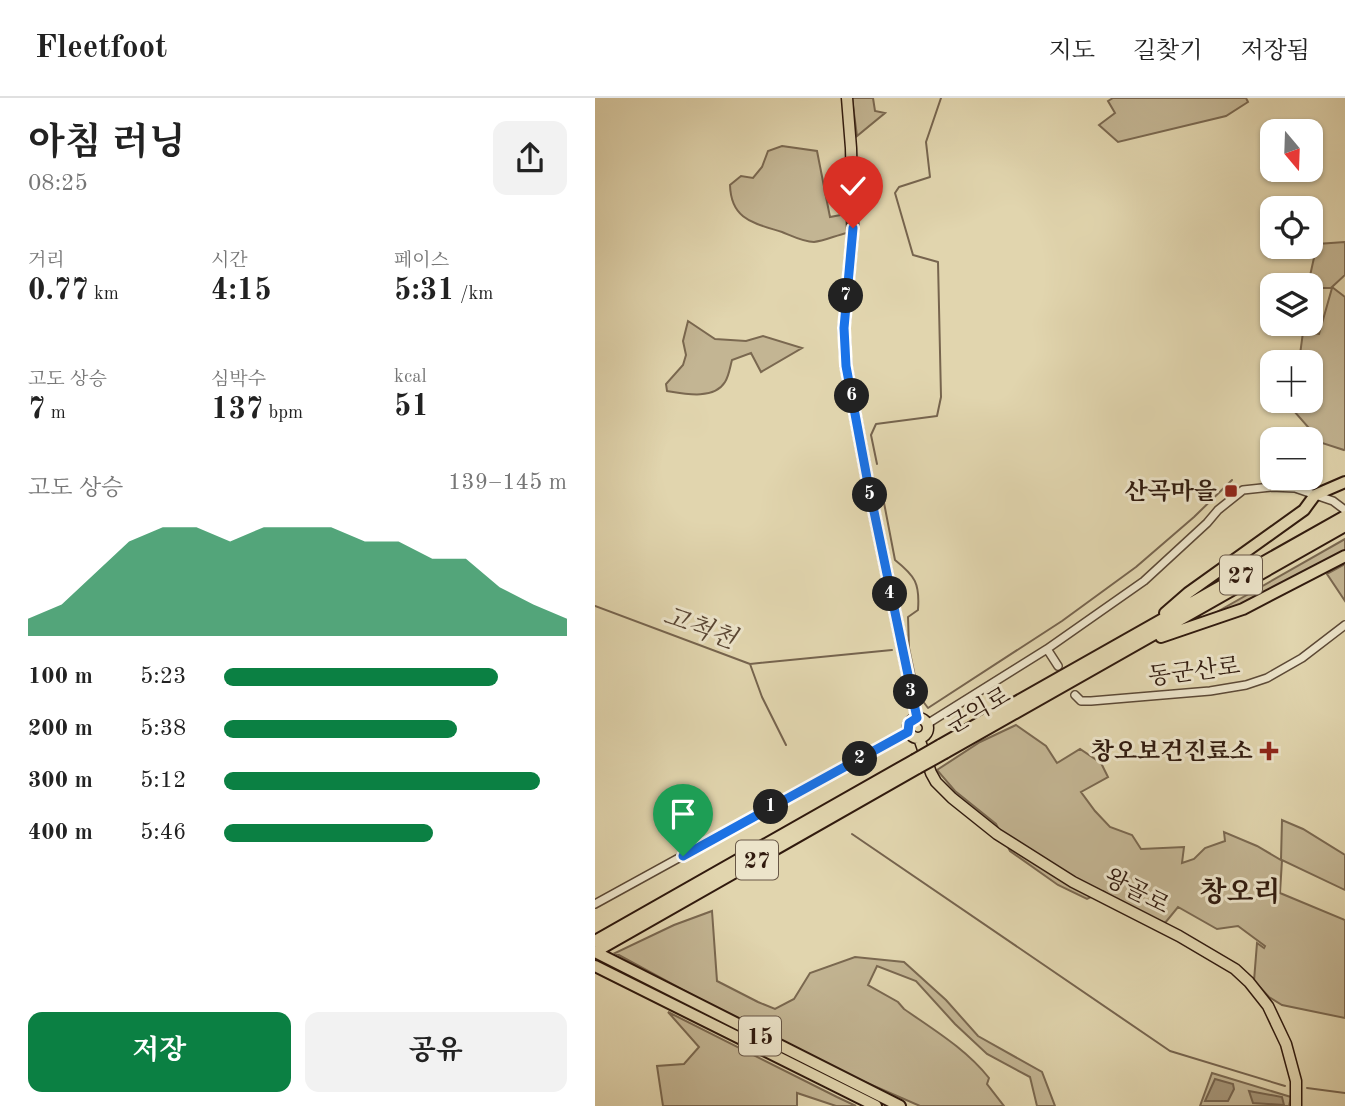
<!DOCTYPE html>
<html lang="ko">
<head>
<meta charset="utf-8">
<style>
  :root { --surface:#fff; --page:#f2f2f2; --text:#222; --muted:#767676; --line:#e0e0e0; --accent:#0b8043 }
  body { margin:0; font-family:"Old Standard TT","Noto Serif KR",serif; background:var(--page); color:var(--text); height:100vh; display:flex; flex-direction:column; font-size:26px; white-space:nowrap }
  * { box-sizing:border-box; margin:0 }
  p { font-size:23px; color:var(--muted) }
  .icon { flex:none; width:38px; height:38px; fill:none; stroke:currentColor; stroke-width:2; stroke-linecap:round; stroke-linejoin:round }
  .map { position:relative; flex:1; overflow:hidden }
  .side { display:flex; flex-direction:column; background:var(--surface); width:595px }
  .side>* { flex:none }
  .needle { width:46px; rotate:161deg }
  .fabs { position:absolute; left:665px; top:21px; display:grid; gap:14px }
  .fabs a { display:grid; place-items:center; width:63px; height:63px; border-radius:14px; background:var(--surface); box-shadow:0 2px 5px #0004; font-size:35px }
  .pin { position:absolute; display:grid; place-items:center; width:60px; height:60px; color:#fff; margin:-72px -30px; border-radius:50% 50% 50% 0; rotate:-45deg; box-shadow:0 0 7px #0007 }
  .pin .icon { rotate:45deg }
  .km { position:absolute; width:35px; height:35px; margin:-18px; border-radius:50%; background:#222; color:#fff; font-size:19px; line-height:35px; text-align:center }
  .round { display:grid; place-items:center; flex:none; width:74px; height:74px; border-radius:14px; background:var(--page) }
  .overview { display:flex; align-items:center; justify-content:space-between; height:119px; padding:0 28px }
  h1 { font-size:38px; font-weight:700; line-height:52px }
  .metrics { display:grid; grid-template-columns:repeat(3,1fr); gap:10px; height:119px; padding:7px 28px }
  .metrics div { display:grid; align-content:center }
  .metrics b { font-size:30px; font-weight:700 }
  .metrics small { font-size:19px; font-weight:400 }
  .metrics p { font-size:19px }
  .chart { height:196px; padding:14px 28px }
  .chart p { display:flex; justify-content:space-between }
  .chart svg { width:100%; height:126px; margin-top:7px; fill:var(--accent); opacity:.7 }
  .action { display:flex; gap:14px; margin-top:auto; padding:14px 28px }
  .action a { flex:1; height:80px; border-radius:14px; background:var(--accent); color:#fff; font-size:28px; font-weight:700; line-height:80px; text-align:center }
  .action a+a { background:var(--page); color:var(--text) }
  ul { padding:0 28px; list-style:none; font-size:23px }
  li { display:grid; grid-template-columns:112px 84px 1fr; align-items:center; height:52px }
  li i { height:18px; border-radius:9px; background:var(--accent) }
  header { display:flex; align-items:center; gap:42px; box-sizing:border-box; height:98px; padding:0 35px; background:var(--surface); border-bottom:2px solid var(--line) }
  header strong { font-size:33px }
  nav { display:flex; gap:38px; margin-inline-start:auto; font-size:24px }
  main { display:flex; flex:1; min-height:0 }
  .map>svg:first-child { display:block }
  .green { fill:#c3b593; stroke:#7a6850; stroke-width:2 }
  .water { fill:#a59578; stroke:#76644e; stroke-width:2 }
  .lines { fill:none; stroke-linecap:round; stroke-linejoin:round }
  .stream { stroke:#76644e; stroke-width:2 }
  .minor-casing { stroke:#5c4936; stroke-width:10 }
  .major-casing { stroke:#301a0e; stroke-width:13 }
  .highway-casing { stroke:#301a0e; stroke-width:14 }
  .minor { stroke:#ece4ca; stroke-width:7 }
  .major { stroke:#e1d5ae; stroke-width:10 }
  .highway { stroke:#e1d5ae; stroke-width:10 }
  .highway-bridge-casing { stroke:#301a0e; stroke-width:14; stroke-linecap:butt }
  .highway-bridge { stroke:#e1d5ae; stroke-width:10 }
  .route-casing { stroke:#fff; stroke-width:14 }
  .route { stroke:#1a73e8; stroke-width:9 }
  .poi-dot { fill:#8f2418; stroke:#ece4ca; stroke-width:2.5 }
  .labels { text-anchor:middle; stroke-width:6; stroke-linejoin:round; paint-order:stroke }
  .shield { fill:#ece4ca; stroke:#685746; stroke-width:2 }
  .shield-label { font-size:23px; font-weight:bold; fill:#301a0e }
  .poi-label { font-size:24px; font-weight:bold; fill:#301a0e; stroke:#ece4ca; text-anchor:end }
  .street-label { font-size:24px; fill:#301a0e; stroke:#ece4ca }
  .water-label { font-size:26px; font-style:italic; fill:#594533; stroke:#ece4ca }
  .quarter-label { font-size:28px; font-weight:bold; fill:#301a0e; stroke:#ece4ca }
</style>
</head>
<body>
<header>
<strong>Fleetfoot</strong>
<nav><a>지도</a><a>길찾기</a><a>저장됨</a></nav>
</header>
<main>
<section class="side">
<div class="overview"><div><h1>아침 러닝</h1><p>08:25</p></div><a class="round"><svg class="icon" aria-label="share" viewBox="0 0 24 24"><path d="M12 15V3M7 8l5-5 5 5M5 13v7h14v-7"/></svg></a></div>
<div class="metrics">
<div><p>거리</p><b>0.77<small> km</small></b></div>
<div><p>시간</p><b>4:15</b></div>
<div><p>페이스</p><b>5:31<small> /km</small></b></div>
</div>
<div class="metrics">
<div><p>고도 상승</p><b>7<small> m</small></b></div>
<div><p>심박수</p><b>137<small> bpm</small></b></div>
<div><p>kcal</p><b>51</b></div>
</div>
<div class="chart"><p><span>고도 상승</span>139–145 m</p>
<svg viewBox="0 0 160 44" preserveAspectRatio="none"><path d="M0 44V38L10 33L20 22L30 11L40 6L50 6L60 11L70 6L80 6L90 6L100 11L110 11L120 17L130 17L140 27L150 33L160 38V44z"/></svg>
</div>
<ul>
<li><b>100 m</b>5:23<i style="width:80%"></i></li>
<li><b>200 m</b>5:38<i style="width:68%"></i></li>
<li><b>300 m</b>5:12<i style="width:92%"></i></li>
<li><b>400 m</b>5:46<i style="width:61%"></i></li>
</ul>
<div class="action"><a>저장</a><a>공유</a></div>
</section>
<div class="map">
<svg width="750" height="1008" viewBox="0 0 750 1008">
  <rect width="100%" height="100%" fill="#e1d5ae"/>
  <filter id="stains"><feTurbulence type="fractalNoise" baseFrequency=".00286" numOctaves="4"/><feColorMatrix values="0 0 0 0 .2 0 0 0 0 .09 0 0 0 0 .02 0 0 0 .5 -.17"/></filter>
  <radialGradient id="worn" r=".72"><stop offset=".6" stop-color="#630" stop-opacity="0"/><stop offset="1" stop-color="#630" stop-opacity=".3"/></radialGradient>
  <path class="green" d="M 257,0 L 278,0 L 280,13 L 290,15 L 262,38 Z
    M 518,0 L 651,0 L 653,4 L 631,18 L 523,44 L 504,27 L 520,15 L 513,3 Z
    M 187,48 L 222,53 L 235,119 L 251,116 L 252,135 C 242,137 229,143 219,144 C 209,144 197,138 187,134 C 159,125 136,122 135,87 L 146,78 L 158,80 L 167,69 L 173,53 Z
    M 750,144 L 750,177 L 737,189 L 750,199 L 750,351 L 749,352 L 727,345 L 698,312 L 699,303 L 716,303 L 716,264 L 704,264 L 708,234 L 724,236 L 737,190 L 716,190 L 716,187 L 713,187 L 722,146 Z
    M 93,223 L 120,241 L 151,243 L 168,238 L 207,250 L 166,274 L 156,255 L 137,262 C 135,269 134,278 130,284 C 119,302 90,296 72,293 L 71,286 L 88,267 L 91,257 L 88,243 Z
    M 750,441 L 750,458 L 703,482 L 592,531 Z
    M 750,466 L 750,503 L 732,476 Z
    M 421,627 L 451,648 L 462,665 L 485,651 L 506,665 L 513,679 L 486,694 L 500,713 L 515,729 L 537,737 L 546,751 L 589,749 L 587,765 L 599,761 L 610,750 L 630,743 L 629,734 L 662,748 L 686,762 L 687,722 L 708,731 L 750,757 L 750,792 L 687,762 L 685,795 L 750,822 L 750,920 L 687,907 L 674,899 L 659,883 L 662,845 L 669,850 L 670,848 L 643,828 L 622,831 L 583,809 L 570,825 L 531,808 L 508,793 L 492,801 L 463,787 L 415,753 L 401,726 L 360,693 L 342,672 L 385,644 Z
    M 117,813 L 122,883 L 163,904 L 180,911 L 199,901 L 215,875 L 260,859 L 309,864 L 351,902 L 383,938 L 447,974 L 460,1008 L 442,1008 L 435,979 L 392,956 L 360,926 L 321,883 L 282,868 L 273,887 L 303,904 L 309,911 C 339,932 371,951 394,980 L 392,986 L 409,1008 L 325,1008 L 233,968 L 171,937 L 20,855 L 79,827 Z
    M 73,914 L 242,999 L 261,1008 L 241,1008 L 202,995 L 202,1008 L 68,1008 L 62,968 L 89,966 L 104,949 Z
    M 617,975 L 696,999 L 694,1008 L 605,1008 Z"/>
  <path class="water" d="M 620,981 L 638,986 L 639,991 L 633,1003 L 610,1003 Z
    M 654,993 L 687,999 L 689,1007 L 658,1005 Z"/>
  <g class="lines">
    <path class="stream" d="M 282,366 L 276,337 L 281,326 L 342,318 L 346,299 L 343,164 L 318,157 L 300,95 L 304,89 L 335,79 L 331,44 L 346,0
      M 285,384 L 300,462 C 320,478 325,485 323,512 L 313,519 L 314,550 L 324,598 L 333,610 L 467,523 L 541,469 L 599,419 L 637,382
      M 0,508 L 155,566 L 167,599 L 191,647
      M 155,566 L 297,552
      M 257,736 L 575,953 L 690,988
      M 712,990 L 750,995"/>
    <defs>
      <path id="minor" d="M 452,551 L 463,568
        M 480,597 L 486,603 L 496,603 L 615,593 L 651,587 L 672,580 L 707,560 L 750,527
        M 332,626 L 452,551 L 549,483 L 612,425 L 623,412 L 648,392 L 676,389 L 700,390 L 738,403 L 750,412
        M 0,806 L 313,634"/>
      <path id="major" d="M 252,0 L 256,50 L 258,130 L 249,230 L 251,268 L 272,380 L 322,620
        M313 630a10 10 0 1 1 20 0a10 10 0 1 1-20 0Z
        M 324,640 L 336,675 L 341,684 L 357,700 L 402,736 L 478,784 L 584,838 L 640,871 L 654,884 L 673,908 L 691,946 L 701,983 L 701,1008"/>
      <path id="highway" d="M 570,515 L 593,495 L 709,412 L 720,397 L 750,384
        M 566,539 L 648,511 L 750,458
        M 345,647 L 750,418
        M 350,655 L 750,428
        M 0,843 L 319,662
        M 0,854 L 323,670
        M 0,854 L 305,1008
        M 0,868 L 281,1008"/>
    </defs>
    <use href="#minor" class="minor-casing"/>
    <use href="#major" class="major-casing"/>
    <use href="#highway" class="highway-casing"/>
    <use href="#minor" class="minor"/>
    <use href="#major" class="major"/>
    <use href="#highway" class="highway"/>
    <defs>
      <path id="highway-bridge" d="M 319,662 L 345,647
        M 323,670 L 350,655"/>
    </defs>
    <use href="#highway-bridge" class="highway-bridge-casing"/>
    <use href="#highway-bridge" class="highway-bridge"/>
  </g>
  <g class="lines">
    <defs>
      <path id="route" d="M 88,758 L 313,634 L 314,625 L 322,620 L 272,380 L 251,268 L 249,230 L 258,130"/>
    </defs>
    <use href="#route" class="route-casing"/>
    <use href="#route" class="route"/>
  </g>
  <g class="poi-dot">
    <rect x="629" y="386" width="14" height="14" rx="3.5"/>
    <path d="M670.5 642.5h7v7h7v7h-7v7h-7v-7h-7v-7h7z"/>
  </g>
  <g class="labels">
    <g class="shield">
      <rect x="625" y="457.5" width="42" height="39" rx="5"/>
      <rect x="141" y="742.5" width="42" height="39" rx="5"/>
      <rect x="144" y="918.5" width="42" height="39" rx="5"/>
    </g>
    <g class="shield-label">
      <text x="646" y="485">27</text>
      <text x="162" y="770">27</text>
      <text x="165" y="946">15</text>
    </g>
    <g class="poi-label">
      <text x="622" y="401">산곡마을</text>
      <text x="658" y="661">창오보건진료소</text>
    </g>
    <g class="street-label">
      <text transform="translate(599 573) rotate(-7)" y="8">동군산로</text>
      <text transform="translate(383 612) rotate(-30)" y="8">군익로</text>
      <text transform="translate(542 793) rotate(27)" y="8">왕골로</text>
    </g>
    <g class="water-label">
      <text transform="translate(105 529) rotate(20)" y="9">고척천</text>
    </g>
    <g class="quarter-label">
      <text x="645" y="803">창오리</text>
    </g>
  </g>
  <rect width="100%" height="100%" filter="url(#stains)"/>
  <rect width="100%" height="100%" fill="url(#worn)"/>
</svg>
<div class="fabs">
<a><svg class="needle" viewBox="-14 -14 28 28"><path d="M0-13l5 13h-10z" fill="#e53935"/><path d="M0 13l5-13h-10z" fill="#767676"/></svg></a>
<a><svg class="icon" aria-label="locate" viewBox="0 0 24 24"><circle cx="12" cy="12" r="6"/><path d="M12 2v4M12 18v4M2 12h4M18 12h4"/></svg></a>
<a><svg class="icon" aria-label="layers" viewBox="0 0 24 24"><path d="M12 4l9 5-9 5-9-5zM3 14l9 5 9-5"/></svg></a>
<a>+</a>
<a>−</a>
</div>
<div class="pin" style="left:88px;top:758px;background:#1e9e55"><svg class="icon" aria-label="arrive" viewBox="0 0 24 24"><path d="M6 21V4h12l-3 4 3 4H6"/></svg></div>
<div class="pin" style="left:258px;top:130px;background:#d93025"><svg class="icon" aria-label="check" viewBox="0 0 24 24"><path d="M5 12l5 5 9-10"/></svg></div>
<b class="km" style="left:176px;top:709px">1</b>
<b class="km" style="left:265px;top:661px">2</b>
<b class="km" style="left:316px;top:594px">3</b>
<b class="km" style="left:295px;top:496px">4</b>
<b class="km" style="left:275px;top:397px">5</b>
<b class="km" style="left:257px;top:298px">6</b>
<b class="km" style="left:251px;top:198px">7</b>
</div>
</main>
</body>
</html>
